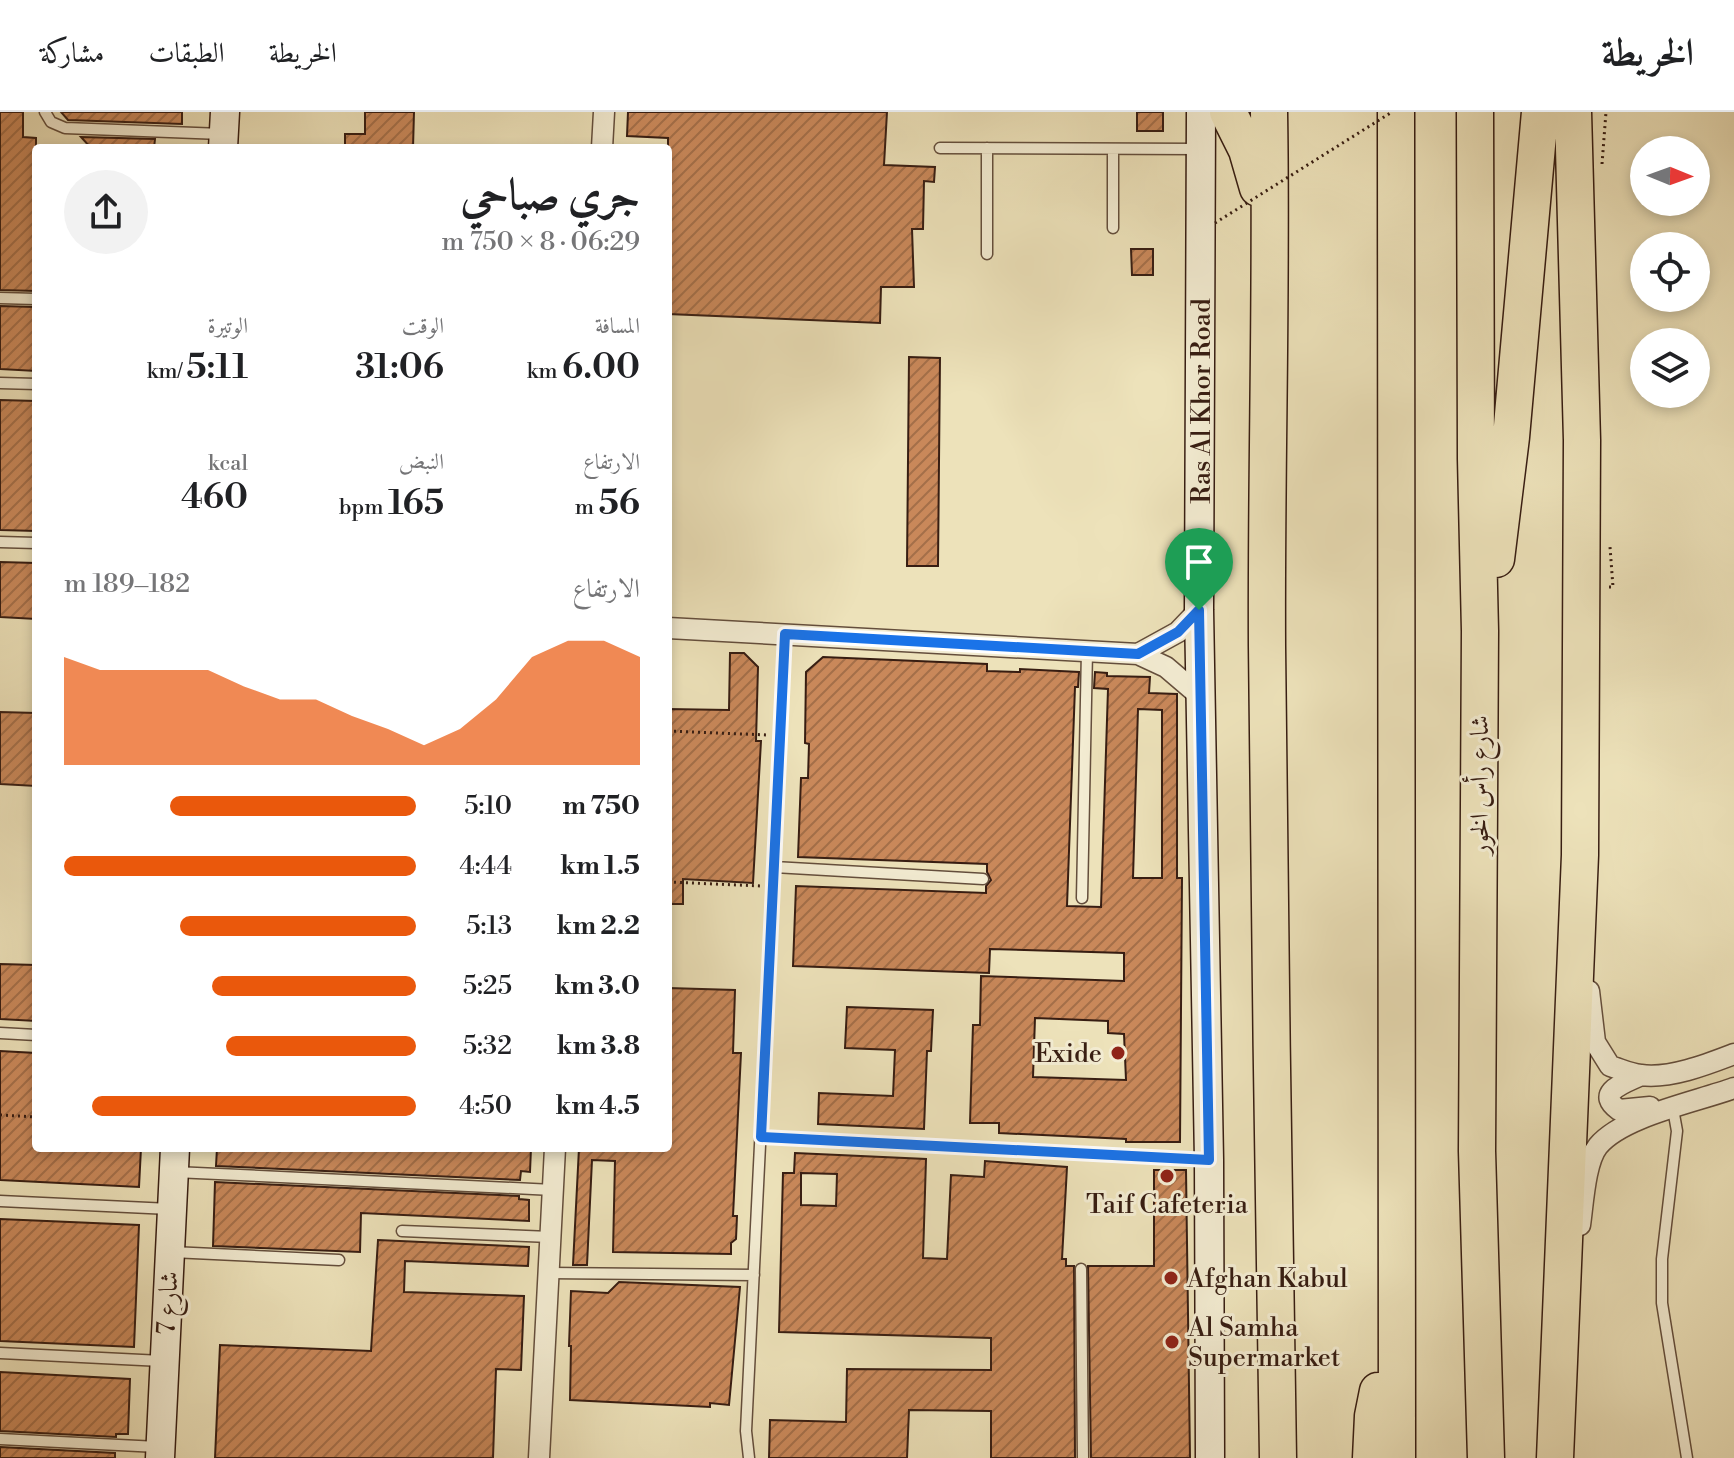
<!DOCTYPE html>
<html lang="ar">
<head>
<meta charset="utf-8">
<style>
  :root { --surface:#fff; --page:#f2f2f2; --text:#202124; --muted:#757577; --line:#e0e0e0; --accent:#ea580c }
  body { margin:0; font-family:"Libre Bodoni",Amiri,serif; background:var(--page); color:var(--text); direction:rtl; height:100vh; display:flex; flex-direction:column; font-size:30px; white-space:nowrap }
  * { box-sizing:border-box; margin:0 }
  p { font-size:26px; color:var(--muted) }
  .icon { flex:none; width:44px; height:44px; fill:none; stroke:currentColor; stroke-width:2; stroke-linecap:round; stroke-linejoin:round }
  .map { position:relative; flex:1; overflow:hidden; direction:ltr }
  .details { position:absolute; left:32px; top:32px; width:640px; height:1008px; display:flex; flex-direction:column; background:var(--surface); border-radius:8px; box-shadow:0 4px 12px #0003; direction:rtl }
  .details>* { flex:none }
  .needle { width:52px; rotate:91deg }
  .buttons { position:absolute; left:1630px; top:24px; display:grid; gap:16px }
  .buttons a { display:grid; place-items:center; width:80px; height:80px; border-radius:50%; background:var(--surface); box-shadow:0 4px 12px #0003; font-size:40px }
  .pin { position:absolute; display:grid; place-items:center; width:68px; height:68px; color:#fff; margin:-82px -34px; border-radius:50% 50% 50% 0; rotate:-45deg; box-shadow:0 0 8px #0007 }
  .pin .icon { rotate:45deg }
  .round { display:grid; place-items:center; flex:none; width:84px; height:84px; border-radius:42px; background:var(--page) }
  .headline { display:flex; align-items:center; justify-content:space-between; height:136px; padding:0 32px }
  h1 { font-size:44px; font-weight:600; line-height:60px }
  .metrics { display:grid; grid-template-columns:repeat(3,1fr); gap:12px; height:136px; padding:8px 32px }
  .metrics div { display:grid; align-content:center }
  .metrics b { font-size:34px; font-weight:600 }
  .metrics small { font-size:22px; font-weight:400 }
  .metrics p { font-size:22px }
  .chart { height:224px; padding:16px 32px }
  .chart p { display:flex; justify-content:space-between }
  .chart svg { width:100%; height:144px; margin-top:8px; fill:var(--accent); opacity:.7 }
  ul { padding:0 32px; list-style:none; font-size:26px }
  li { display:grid; grid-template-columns:128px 96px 1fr; align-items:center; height:60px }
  li i { height:20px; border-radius:10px; background:var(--accent) }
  header { display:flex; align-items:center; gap:48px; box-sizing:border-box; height:112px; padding:0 40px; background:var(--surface); border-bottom:2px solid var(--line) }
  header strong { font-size:38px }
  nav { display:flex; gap:44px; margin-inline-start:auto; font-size:28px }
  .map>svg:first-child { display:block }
  .building { fill:url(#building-hatch); stroke:#371d12; stroke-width:2; fill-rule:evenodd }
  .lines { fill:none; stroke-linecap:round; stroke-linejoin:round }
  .lane-casing { stroke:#644e3c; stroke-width:13 }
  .street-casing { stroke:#644e3c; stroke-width:23 }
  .secondary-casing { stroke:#371d12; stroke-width:31 }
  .highway-casing { stroke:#371d12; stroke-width:39 }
  .path { stroke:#371d12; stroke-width:3; stroke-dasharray:2 4; stroke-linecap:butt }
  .lane { stroke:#f3ecd2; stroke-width:10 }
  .street { stroke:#f3ecd2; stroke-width:20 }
  .secondary { stroke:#f3ecd2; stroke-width:28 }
  .highway { stroke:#ede2ba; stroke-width:36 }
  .path-bridge { stroke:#371d12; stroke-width:3; stroke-dasharray:2 4; stroke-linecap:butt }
  .route-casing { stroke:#fff; stroke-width:16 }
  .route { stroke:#1a73e8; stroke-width:10 }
  .poi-dot { fill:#8f2418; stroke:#f3ecd2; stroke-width:3 }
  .labels { text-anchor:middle; stroke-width:6; stroke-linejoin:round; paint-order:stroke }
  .street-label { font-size:26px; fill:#371d12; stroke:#f3ecd2 }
  .poi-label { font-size:26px; fill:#371d12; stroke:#f3ecd2; text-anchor:start }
</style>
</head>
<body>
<header>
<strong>الخريطة</strong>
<nav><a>الخريطة</a><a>الطبقات</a><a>مشاركة</a></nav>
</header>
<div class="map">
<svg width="1734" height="1346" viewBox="0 0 1734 1346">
  <defs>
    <pattern id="building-hatch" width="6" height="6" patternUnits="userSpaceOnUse" patternTransform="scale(2)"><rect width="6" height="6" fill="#c9885a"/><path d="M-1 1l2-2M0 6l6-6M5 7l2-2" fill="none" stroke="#a46f49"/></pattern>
  </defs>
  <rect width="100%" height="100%" fill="#ede2ba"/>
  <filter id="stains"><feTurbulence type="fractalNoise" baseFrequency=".0025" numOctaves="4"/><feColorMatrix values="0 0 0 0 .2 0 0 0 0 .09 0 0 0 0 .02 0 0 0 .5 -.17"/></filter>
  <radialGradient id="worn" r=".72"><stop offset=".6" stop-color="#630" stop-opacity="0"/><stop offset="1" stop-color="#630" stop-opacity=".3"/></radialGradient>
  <path class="building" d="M 0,0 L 23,0 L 23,25 L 36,26 L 36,179 L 0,178 Z
    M 61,0 L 182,0 L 182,12 L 68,8 Z
    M 365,0 L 414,0 L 413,36 L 345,36 L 345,22 L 365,22 Z
    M 628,0 L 887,0 L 884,53 L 935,55 L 934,70 L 924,69 L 923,117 L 912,117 L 914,175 L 881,175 L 880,211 L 668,202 L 668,26 L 627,24 Z
    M 1137,0 L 1163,0 L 1163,19 L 1137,19 Z
    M 81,25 L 155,27 L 154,36 L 91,36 Z
    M 1131,137 L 1153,137 L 1153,163 L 1132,163 Z
    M 0,194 L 36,195 L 36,259 L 0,257 Z
    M 909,245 L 940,246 L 938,454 L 907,454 Z
    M 0,288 L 36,289 L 36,419 L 0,418 Z
    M 0,450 L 36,451 L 36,507 L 0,505 Z
    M 730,541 L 744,541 L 758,555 L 756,629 L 761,629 L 753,771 L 683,767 L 683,792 L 668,792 L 668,597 L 729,598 Z
    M 823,545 L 987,552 L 987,559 L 1020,560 L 1020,557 L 1079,560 L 1078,575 L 1075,575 L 1067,794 L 1101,795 L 1108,577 L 1094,576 L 1095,560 L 1107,561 L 1107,564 L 1150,565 L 1149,581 L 1177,582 L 1177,766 L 1182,766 L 1180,1030 L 1126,1030 L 1126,1027 L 999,1021 L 999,1011 L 970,1011 L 973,913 L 980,913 L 981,864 L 1124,869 L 1124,841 L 990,837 L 989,861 L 793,854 L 796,774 L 986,781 L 986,774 L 991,768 L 987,760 L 987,752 L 798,745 L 801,666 L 808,666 L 809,632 L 805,631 L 806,560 ZM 1138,597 L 1162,598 L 1162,766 L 1133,766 ZM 1035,906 L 1108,909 L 1108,921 L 1124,922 L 1126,968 L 1033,965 Z
    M 0,600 L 36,601 L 36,674 L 0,672 Z
    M 0,852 L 36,853 L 36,909 L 0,907 Z
    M 668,876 L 735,878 L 733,941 L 741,941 L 733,1104 L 737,1104 L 736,1127 L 731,1131 L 731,1142 L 613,1140 L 615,1049 L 592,1048 L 587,1153 L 573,1153 L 579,1036 L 668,1036 Z
    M 847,895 L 933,898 L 931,939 L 927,939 L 924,1017 L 818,1012 L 819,981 L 893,984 L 895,938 L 845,936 Z
    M 0,939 L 36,941 L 36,1036 L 141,1036 L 139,1075 L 0,1068 Z
    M 217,1036 L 531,1036 L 530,1060 L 521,1059 L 520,1068 L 216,1054 Z
    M 795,1041 L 926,1047 L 923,1146 L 947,1147 L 951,1063 L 984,1065 L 985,1049 L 1067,1055 L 1062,1147 L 1066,1147 L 1066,1154 L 1074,1154 L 1075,1346 L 991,1346 L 991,1299 L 909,1298 L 907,1346 L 769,1346 L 770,1308 L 846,1310 L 847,1257 L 991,1258 L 991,1226 L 779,1220 L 783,1061 L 794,1061 ZM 801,1061 L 837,1062 L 836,1094 L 801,1093 Z
    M 1154,1058 L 1186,1058 L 1190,1346 L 1091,1346 L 1088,1154 L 1154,1154 Z
    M 215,1070 L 519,1084 L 519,1087 L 529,1088 L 529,1109 L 361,1101 L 360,1140 L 213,1134 Z
    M 0,1107 L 139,1113 L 134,1235 L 0,1229 Z
    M 378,1128 L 529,1135 L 528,1154 L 405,1149 L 404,1180 L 524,1184 L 521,1258 L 496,1257 L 493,1346 L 215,1346 L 220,1233 L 371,1239 Z
    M 619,1170 L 740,1175 L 729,1293 L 710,1291 L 710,1295 L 570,1288 L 571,1234 L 569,1234 L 571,1179 L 608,1181 Z
    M 0,1260 L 130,1267 L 128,1322 L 116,1322 L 116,1325 L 0,1319 Z
    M 0,1335 L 115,1341 L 115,1346 L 0,1346 Z"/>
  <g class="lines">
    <defs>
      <path id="lane" d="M 45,0 L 51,10 L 65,16 L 222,22
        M 940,36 L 1199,37
        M 1113,116 L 1113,37
        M 987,142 L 987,36
        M 0,186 L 36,187
        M 0,271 L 36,272
        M 0,430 L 36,431
        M 774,755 L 983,767
        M 1082,786 L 1087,539
        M 0,921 L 36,923
        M 1673,997 L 1677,1019 L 1662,1147 L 1662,1191 L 1687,1346
        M 761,1025 L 1206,1048
        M 175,1060 L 553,1078
        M 0,1089 L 170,1097
        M 402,1119 L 550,1125
        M 172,1140 L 339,1148
        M 1081,1157 L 1083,1346
        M 549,1161 L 754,1163
        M 0,1241 L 162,1249
        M 0,1327 L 158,1335
        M 749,1346 L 746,1319 L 785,522"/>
      <path id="street" d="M 602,36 L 604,0
        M 668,516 L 1138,542 L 1166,555 L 1200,584
        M 1138,542 L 1178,520 L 1199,498
        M 1589,879 L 1595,930 L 1610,954 C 1620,957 1630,962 1641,963 C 1670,967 1708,952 1734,942
        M 1641,963 C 1627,970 1593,980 1619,998 L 1650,995
        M 1580,1113 C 1583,1093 1585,1050 1598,1034 C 1623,1004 1696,990 1734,976
        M 539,1346 L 555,1036"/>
      <path id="secondary" d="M 1201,0 L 1199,498 L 1209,1048 L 1210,1346
        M 223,36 L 225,0
        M 160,1346 L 175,1036"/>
      <path id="highway" d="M 1228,0 L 1247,38 L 1258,76
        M 1269,0 C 1272,178 1266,356 1267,534 C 1269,805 1274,1075 1278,1346
        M 1396,0 L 1397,1346
        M 1475,0 L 1476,347 L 1480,519 L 1477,1039 L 1486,1346
        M 1496,447 L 1511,325 L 1540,0
        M 1371,1346 L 1373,1304 L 1378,1279
        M 1555,1346 L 1580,743 L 1582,328 L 1573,0"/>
    </defs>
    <use href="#lane" class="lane-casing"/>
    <use href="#street" class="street-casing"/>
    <use href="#secondary" class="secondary-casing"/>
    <use href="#highway" class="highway-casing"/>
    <path class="path" d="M 1602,52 L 1606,0
      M 1609,475 L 1613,475 L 1610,435
      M 668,619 L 768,623
      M 668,770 L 761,774
      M 0,1003 L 36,1005"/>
    <use href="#lane" class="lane"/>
    <use href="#street" class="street"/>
    <use href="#secondary" class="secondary"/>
    <use href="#highway" class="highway"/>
    <path class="path-bridge" d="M 1215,111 L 1392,0"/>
  </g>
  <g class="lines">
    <defs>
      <path id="route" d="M 1199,498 L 1209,1048 L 761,1025 L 785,522 L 1138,542 L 1178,520 Z"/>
    </defs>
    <use href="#route" class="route-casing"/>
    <use href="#route" class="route"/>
  </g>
  <g class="poi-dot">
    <circle cx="1118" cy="941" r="8"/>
    <circle cx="1167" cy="1064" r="8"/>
    <circle cx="1171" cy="1166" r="8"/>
    <circle cx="1172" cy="1230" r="8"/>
  </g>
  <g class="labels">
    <g class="street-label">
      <text transform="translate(1201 289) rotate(-90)" y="9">Ras Al Khor Road</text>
      <text transform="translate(1479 673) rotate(-90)" y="9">شارع رأس الخور</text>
      <text transform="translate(167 1191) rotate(-87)" y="9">شارع 7</text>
    </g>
    <g class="poi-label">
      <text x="1102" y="950" text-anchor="end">Exide</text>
      <text x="1167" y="1101" text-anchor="middle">Taif Cafeteria</text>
      <text x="1187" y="1175">Afghan Kabul</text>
      <text x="1188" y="1224">Al Samha<tspan x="1188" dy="30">Supermarket</tspan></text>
    </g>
  </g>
  <rect width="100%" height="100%" filter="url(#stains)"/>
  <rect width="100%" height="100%" fill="url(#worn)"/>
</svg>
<div class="buttons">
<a><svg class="needle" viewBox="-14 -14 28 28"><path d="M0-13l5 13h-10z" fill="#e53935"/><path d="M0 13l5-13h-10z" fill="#757577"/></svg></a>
<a><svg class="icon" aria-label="locate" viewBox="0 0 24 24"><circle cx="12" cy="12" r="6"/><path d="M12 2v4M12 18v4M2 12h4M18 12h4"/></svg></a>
<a><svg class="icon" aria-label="layers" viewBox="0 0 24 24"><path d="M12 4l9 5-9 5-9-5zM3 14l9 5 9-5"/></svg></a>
</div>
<div class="pin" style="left:1199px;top:498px;background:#1e9e55"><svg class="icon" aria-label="arrive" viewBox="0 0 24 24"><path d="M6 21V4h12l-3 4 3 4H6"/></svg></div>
<section class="details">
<div class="headline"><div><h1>جري صباحي</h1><p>06:29 · 8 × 750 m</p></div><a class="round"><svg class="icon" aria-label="share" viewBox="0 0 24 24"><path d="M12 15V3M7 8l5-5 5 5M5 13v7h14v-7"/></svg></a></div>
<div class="metrics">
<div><p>المسافة</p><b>6.00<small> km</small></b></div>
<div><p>الوقت</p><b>31:06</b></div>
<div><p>الوتيرة</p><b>5:11<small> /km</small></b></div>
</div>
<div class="metrics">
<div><p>الارتفاع</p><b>56<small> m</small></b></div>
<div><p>النبض</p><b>165<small> bpm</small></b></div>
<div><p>kcal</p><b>460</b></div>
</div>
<div class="chart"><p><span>الارتفاع</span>182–189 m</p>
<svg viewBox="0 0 160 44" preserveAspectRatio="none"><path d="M0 44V11L10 15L20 15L30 15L40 15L50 20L60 24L70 24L80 29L90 33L100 38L110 33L120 24L130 11L140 6L150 6L160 11V44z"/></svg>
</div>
<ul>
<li><b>750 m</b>5:10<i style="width:70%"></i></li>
<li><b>1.5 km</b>4:44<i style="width:100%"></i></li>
<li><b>2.2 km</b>5:13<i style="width:67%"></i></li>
<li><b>3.0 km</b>5:25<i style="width:58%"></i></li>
<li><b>3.8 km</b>5:32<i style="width:54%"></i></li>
<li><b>4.5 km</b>4:50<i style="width:92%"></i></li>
</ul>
</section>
</div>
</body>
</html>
